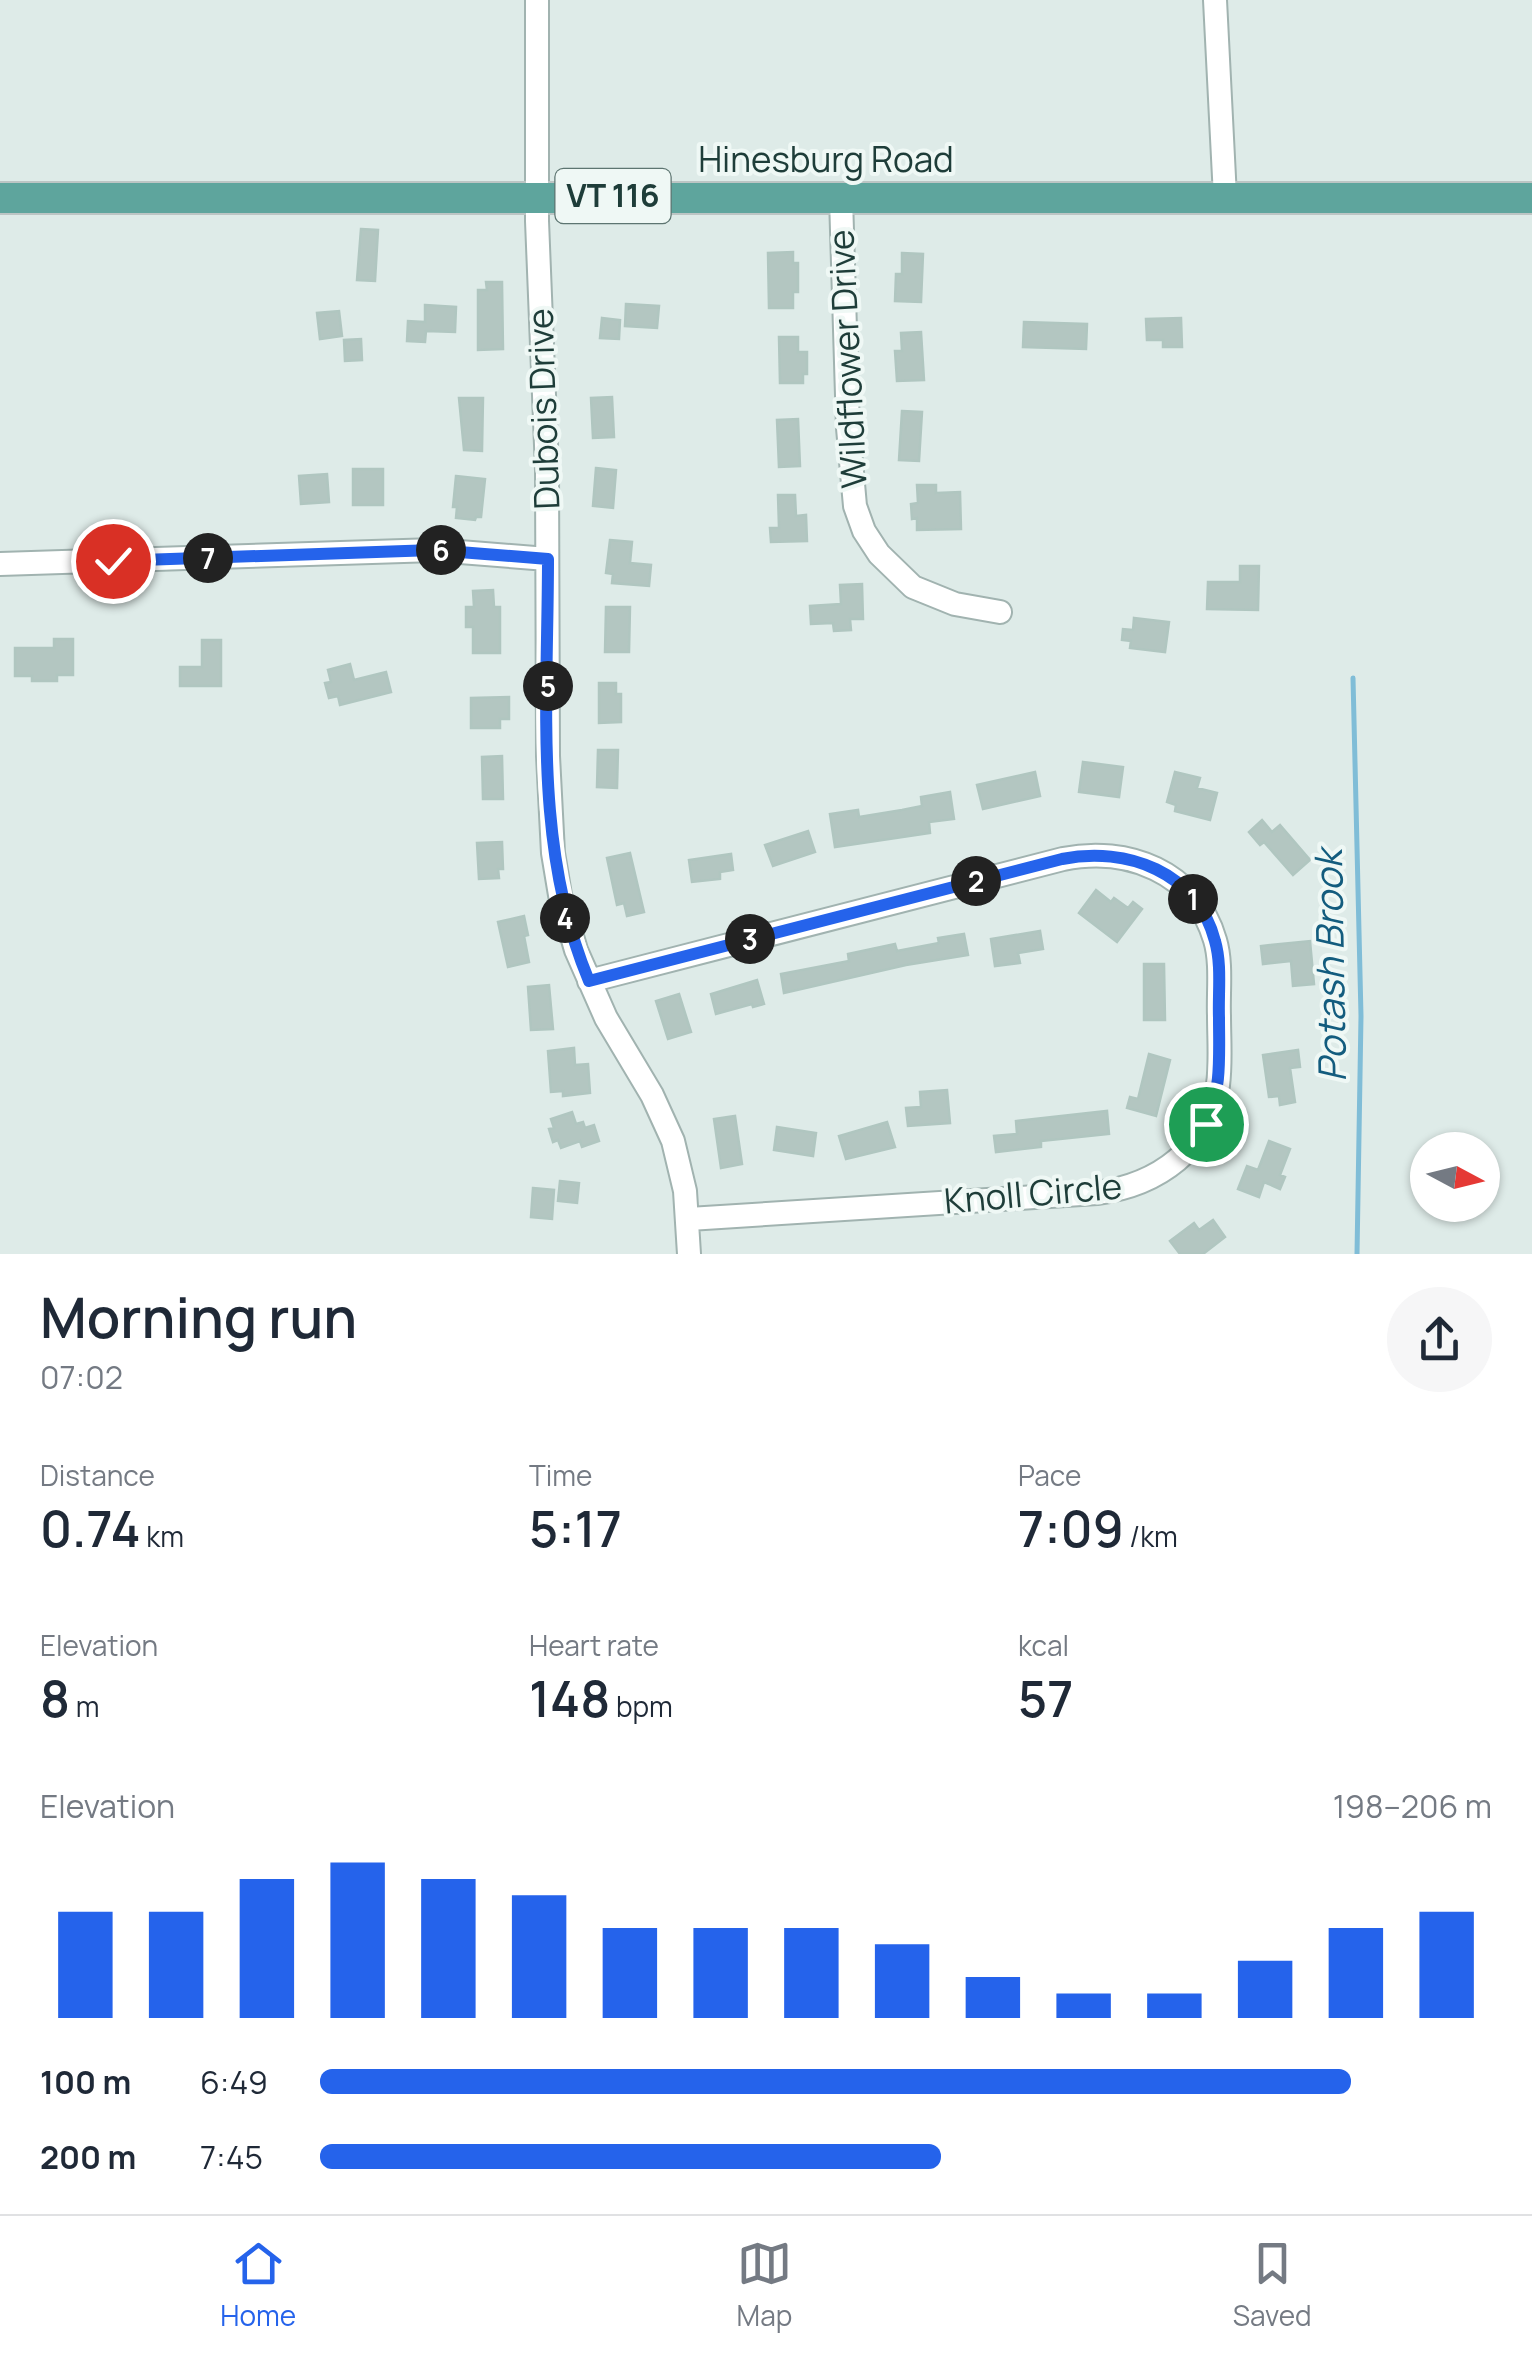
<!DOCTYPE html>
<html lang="en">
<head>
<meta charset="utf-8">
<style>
  :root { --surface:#fff; --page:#f6f6f7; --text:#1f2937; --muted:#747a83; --line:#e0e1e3; --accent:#2563eb }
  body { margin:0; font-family:Manrope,sans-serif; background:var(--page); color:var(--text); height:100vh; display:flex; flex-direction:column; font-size:38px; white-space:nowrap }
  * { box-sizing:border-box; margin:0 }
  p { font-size:32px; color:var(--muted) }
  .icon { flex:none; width:55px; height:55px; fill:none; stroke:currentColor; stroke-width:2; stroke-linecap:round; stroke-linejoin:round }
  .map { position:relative; height:1254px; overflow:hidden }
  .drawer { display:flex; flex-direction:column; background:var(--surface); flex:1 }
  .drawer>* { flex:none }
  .needle { width:65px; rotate:97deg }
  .fabs { position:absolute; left:1410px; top:1132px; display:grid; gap:20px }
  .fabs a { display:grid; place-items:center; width:90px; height:90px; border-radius:50%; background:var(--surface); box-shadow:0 2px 8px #0004; font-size:50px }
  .pin { position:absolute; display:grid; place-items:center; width:85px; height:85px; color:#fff; margin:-42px; border:5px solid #fff; border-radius:50%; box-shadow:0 2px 10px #0007 }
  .km { position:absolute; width:50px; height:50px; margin:-25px; border-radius:50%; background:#222; color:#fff; font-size:28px; line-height:50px; text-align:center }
  .round { display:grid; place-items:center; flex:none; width:105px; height:105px; border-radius:52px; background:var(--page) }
  .overview { display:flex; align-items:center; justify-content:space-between; height:170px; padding:0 40px }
  h1 { font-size:55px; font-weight:600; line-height:75px }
  .stats { display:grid; grid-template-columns:repeat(3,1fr); gap:15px; height:170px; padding:10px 40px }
  .stats div { display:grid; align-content:center }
  .stats b { font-size:50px; font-weight:600 }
  .stats small { font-size:28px; font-weight:400 }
  .stats p { font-size:28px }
  .chart { height:280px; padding:20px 40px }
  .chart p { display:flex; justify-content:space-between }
  .chart svg { width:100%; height:180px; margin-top:10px; stroke:var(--accent); stroke-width:6 }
  ul { padding:0 40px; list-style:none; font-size:32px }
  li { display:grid; grid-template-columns:160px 120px 1fr; align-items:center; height:75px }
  li i { height:25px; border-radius:12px; background:var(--accent) }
  .menu { display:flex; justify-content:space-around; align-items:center; height:140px; border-top:2px solid var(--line); background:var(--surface); font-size:28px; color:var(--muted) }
  .menu a { display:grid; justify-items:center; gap:5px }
  .menu .on { color:var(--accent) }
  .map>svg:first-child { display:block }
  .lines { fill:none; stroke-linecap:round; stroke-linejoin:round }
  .stream { stroke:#80bdd7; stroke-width:5 }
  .building { fill:#b3c6c1; stroke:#b0c6c0; stroke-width:2.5 }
  .minor-casing { stroke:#a1b3b0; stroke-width:26 }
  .major-casing { stroke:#bcc5c4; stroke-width:34 }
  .minor { stroke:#fff; stroke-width:22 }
  .major { stroke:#5ea59d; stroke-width:30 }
  .route-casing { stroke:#fff; stroke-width:20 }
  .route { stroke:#2563eb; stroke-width:12 }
  .labels { text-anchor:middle; stroke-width:8; stroke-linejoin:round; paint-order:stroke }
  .shield { fill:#eff8f5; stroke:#5d7571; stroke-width:2.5 }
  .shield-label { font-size:32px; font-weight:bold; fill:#1e3d39 }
  .street-label { font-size:35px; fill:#1e3d39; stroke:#eff8f5 }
  .water-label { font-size:38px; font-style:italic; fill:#135c7e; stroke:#eff8f5 }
</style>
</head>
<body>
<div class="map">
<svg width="1532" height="1254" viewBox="0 0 1532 1254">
  <rect width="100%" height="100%" fill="#deebe8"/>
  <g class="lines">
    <path class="stream" d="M 1353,678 L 1361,1016 L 1357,1254"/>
  </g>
  <path class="building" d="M 361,229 L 378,230 L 375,281 L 357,280 Z
    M 793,252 L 793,263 L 798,263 L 798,292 L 793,292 L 793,308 L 769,308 L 768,253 Z
    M 902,253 L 923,254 L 921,302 L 895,301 L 896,274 L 902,274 Z
    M 486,282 L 502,282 L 503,349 L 478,350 L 478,290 L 487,290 Z
    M 626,304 L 659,306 L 657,328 L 625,326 Z
    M 425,305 L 456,307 L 455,332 L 426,331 L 425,342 L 407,341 L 408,321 L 425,322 Z
    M 339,311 L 342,336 L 320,339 L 317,313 Z
    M 602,318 L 620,320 L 619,339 L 600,338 Z
    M 1181,318 L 1182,347 L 1163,347 L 1163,340 L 1147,340 L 1146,319 Z
    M 1024,322 L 1087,324 L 1086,349 L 1023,347 Z
    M 921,332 L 924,380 L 897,381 L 895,351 L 902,351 L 901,333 Z
    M 779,337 L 798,337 L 798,352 L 807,352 L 807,374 L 803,374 L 803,383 L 780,383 Z
    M 361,339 L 362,360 L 345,361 L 344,340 Z
    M 612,397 L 614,437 L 593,438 L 591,398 Z
    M 459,398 L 483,398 L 482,451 L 464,450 Z
    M 902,411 L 922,412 L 919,461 L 899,460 Z
    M 798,419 L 800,466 L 779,467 L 777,420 Z
    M 596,468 L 616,470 L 613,508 L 593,506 Z
    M 353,469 L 383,469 L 383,505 L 353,505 Z
    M 327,474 L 329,502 L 301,504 L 299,476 Z
    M 456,476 L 485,479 L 481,517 L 476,517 L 475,520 L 456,518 L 457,507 L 453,507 Z
    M 917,485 L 936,485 L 936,493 L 960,492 L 961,529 L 917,530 L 917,518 L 912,519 L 911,504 L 918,503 Z
    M 778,495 L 795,495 L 796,516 L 806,515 L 807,541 L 771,542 L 770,528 L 779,528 Z
    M 610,540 L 632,542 L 630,563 L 651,565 L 649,586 L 612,583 L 613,574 L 606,573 Z
    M 1240,566 L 1259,566 L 1258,610 L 1207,609 L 1208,582 L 1240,582 Z
    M 862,584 L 863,619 L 850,619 L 851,630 L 834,631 L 833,623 L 811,624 L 810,606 L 841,604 L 840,585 Z
    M 493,590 L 494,607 L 500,607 L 500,653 L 473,653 L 473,627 L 466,627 L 466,607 L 474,607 L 473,591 Z
    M 606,607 L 630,607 L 629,652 L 605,652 Z
    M 1134,618 L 1169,622 L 1165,652 L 1130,648 L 1131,641 L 1122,640 L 1123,629 L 1133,630 Z
    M 54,639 L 73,639 L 73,675 L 57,675 L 57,681 L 32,681 L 32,676 L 15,676 L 15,648 L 54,648 Z
    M 202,640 L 221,640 L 221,686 L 180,686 L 180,667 L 202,667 Z
    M 350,664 L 354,680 L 386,672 L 391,692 L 340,705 L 338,696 L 329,698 L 325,683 L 331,682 L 328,670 Z
    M 599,683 L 616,683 L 616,694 L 621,694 L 621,722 L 599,723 Z
    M 509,697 L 509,719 L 500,719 L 500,728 L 471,728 L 471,698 Z
    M 598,750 L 618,750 L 617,788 L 597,787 Z
    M 502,756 L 503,799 L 483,799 L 482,757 Z
    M 1083,762 L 1123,767 L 1119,797 L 1079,792 Z
    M 1035,772 L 1040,796 L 983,809 L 977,785 Z
    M 1175,772 L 1200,778 L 1197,788 L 1217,793 L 1210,820 L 1175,811 L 1176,805 L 1167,802 Z
    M 950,792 L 954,819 L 929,822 L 930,833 L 835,847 L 830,814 L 858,810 L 859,817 L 902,810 L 922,806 L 921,797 Z
    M 1262,820 L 1272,832 L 1280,825 L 1310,860 L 1293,875 L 1264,842 L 1260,845 L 1249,832 Z
    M 808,831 L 815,852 L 773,866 L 765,845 Z
    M 502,842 L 503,869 L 498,869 L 499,878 L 479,879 L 477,843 Z
    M 630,853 L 644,912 L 627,916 L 624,903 L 617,905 L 607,858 Z
    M 731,854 L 733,870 L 720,872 L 720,879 L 692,882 L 689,860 Z
    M 1096,890 L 1111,902 L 1114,898 L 1128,908 L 1133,902 L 1142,909 L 1117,942 L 1079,913 Z
    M 524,916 L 528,935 L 524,936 L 529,962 L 508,967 L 498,922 Z
    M 1040,931 L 1043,949 L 1018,953 L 1020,963 L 995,966 L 991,939 Z
    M 964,934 L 968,955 L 906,965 L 784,993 L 781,974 L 849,961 L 848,954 L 895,944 L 897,951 L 939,943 L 938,938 Z
    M 1310,941 L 1314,984 L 1293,986 L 1291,961 L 1263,964 L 1261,946 Z
    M 1144,964 L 1164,964 L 1165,1020 L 1144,1020 Z
    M 757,980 L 764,1004 L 753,1007 L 752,1004 L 716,1014 L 711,994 Z
    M 549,985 L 553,1029 L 531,1030 L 528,987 Z
    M 679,994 L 691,1032 L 668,1039 L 656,1001 Z
    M 574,1048 L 575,1065 L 588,1064 L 590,1093 L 563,1096 L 563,1091 L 551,1092 L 548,1051 Z
    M 1298,1050 L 1300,1067 L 1290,1068 L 1295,1102 L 1280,1105 L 1279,1096 L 1269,1097 L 1263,1055 Z
    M 1149,1054 L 1170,1060 L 1156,1116 L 1127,1108 L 1130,1097 L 1138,1099 Z
    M 947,1090 L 950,1123 L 908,1126 L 906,1108 L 921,1107 L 920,1092 Z
    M 1107,1111 L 1109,1134 L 1041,1141 L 1041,1147 L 996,1152 L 994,1136 L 1017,1134 L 1016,1121 Z
    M 572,1112 L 576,1124 L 583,1122 L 585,1128 L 594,1125 L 599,1141 L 582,1147 L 580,1141 L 561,1148 L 558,1140 L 553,1142 L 549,1129 L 554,1128 L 551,1119 Z
    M 735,1116 L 742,1164 L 721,1168 L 714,1119 Z
    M 887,1122 L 895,1147 L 846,1159 L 839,1136 Z
    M 777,1127 L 816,1133 L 813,1156 L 774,1150 Z
    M 1269,1141 L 1290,1149 L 1280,1175 L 1285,1177 L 1280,1189 L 1264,1182 L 1259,1197 L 1238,1189 L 1247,1166 L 1258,1170 Z
    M 560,1181 L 579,1183 L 577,1203 L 558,1201 Z
    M 533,1188 L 554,1190 L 552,1219 L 531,1217 Z
    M 1213,1220 L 1225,1237 L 1203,1254 L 1180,1254 L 1170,1241 L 1194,1223 L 1199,1230 Z"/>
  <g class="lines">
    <defs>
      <path id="minor" d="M 537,0 L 537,221 L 547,470 L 548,756 L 553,853 L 560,895 L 576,950 L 606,1018 L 652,1095 L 673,1141 L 685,1191 L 689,1254
        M 1215,0 L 1225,197
        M 841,198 L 848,428 L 855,506 L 864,531 L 879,554 L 913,587 L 955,604 L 1000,612
        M 0,564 L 435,550 L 547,559
        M 589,981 L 1063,859 C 1127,846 1195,871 1215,940 C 1222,963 1218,992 1219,1016 C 1219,1039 1221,1062 1218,1085 C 1209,1149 1158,1185 1097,1193 L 689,1219"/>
      <path id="major" d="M 0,198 L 1532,198"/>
    </defs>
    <use href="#minor" class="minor-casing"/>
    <use href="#major" class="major-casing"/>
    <use href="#minor" class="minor"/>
    <use href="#major" class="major"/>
  </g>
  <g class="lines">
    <defs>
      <path id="route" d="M 113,561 L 434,550 L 548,559 C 548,700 533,848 589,981 L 1062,859 C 1127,846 1197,872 1215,941 C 1222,965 1218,993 1219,1018 C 1219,1055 1222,1090 1206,1124"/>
    </defs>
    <use href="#route" class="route-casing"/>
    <use href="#route" class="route"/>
  </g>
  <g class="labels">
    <rect class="shield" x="555.5" y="169" width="115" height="54" rx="8"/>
    <g class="shield-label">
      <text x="613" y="207">VT 116</text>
    </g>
    <g class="street-label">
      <text x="826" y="172">Hinesburg Road</text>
      <text transform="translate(848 359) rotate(-93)" y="12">Wildflower Drive</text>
      <text transform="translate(544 409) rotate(-92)" y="12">Dubois Drive</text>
      <text transform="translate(1033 1194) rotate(-5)" y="12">Knoll Circle</text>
    </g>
    <g class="water-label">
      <text transform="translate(1331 966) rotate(-91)" y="13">Potash Brook</text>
    </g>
  </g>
</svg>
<div class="fabs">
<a><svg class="needle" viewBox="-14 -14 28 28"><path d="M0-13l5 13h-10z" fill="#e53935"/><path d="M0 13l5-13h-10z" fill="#747a83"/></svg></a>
</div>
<div class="pin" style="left:1206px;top:1124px;background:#1e9e55"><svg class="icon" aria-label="arrive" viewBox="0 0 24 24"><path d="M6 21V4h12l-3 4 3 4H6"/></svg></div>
<div class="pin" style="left:113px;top:561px;background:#d93025"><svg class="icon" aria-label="check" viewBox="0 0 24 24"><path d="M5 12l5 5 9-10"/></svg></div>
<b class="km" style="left:1193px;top:899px">1</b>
<b class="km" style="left:976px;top:881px">2</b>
<b class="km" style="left:750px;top:939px">3</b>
<b class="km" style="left:565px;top:918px">4</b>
<b class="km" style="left:548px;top:686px">5</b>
<b class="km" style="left:441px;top:550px">6</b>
<b class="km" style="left:208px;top:558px">7</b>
</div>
<section class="drawer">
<div class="overview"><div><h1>Morning run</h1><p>07:02</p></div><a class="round"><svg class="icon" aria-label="share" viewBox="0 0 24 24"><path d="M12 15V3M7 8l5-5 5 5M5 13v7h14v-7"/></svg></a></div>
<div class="stats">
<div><p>Distance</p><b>0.74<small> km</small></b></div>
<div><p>Time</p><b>5:17</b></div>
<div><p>Pace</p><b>7:09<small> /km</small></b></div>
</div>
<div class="stats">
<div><p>Elevation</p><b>8<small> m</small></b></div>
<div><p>Heart rate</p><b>148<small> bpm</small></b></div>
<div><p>kcal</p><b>57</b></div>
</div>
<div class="chart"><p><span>Elevation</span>198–206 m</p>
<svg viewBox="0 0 160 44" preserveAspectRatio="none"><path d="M5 44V18M15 44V18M25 44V10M35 44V6M45 44V10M55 44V14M65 44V22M75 44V22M85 44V22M95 44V26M105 44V34M115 44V38M125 44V38M135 44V30M145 44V22M155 44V18"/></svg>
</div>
<ul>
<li><b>100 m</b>6:49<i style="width:88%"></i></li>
<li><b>200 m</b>7:45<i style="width:53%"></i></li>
</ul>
</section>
<nav class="menu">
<a class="on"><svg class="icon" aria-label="home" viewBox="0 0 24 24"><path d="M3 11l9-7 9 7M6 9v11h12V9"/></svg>Home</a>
<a><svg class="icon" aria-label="map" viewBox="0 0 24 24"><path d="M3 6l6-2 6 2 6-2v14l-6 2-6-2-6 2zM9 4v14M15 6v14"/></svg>Map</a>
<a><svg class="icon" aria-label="saved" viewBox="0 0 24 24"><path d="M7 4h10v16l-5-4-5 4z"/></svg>Saved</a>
</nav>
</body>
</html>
